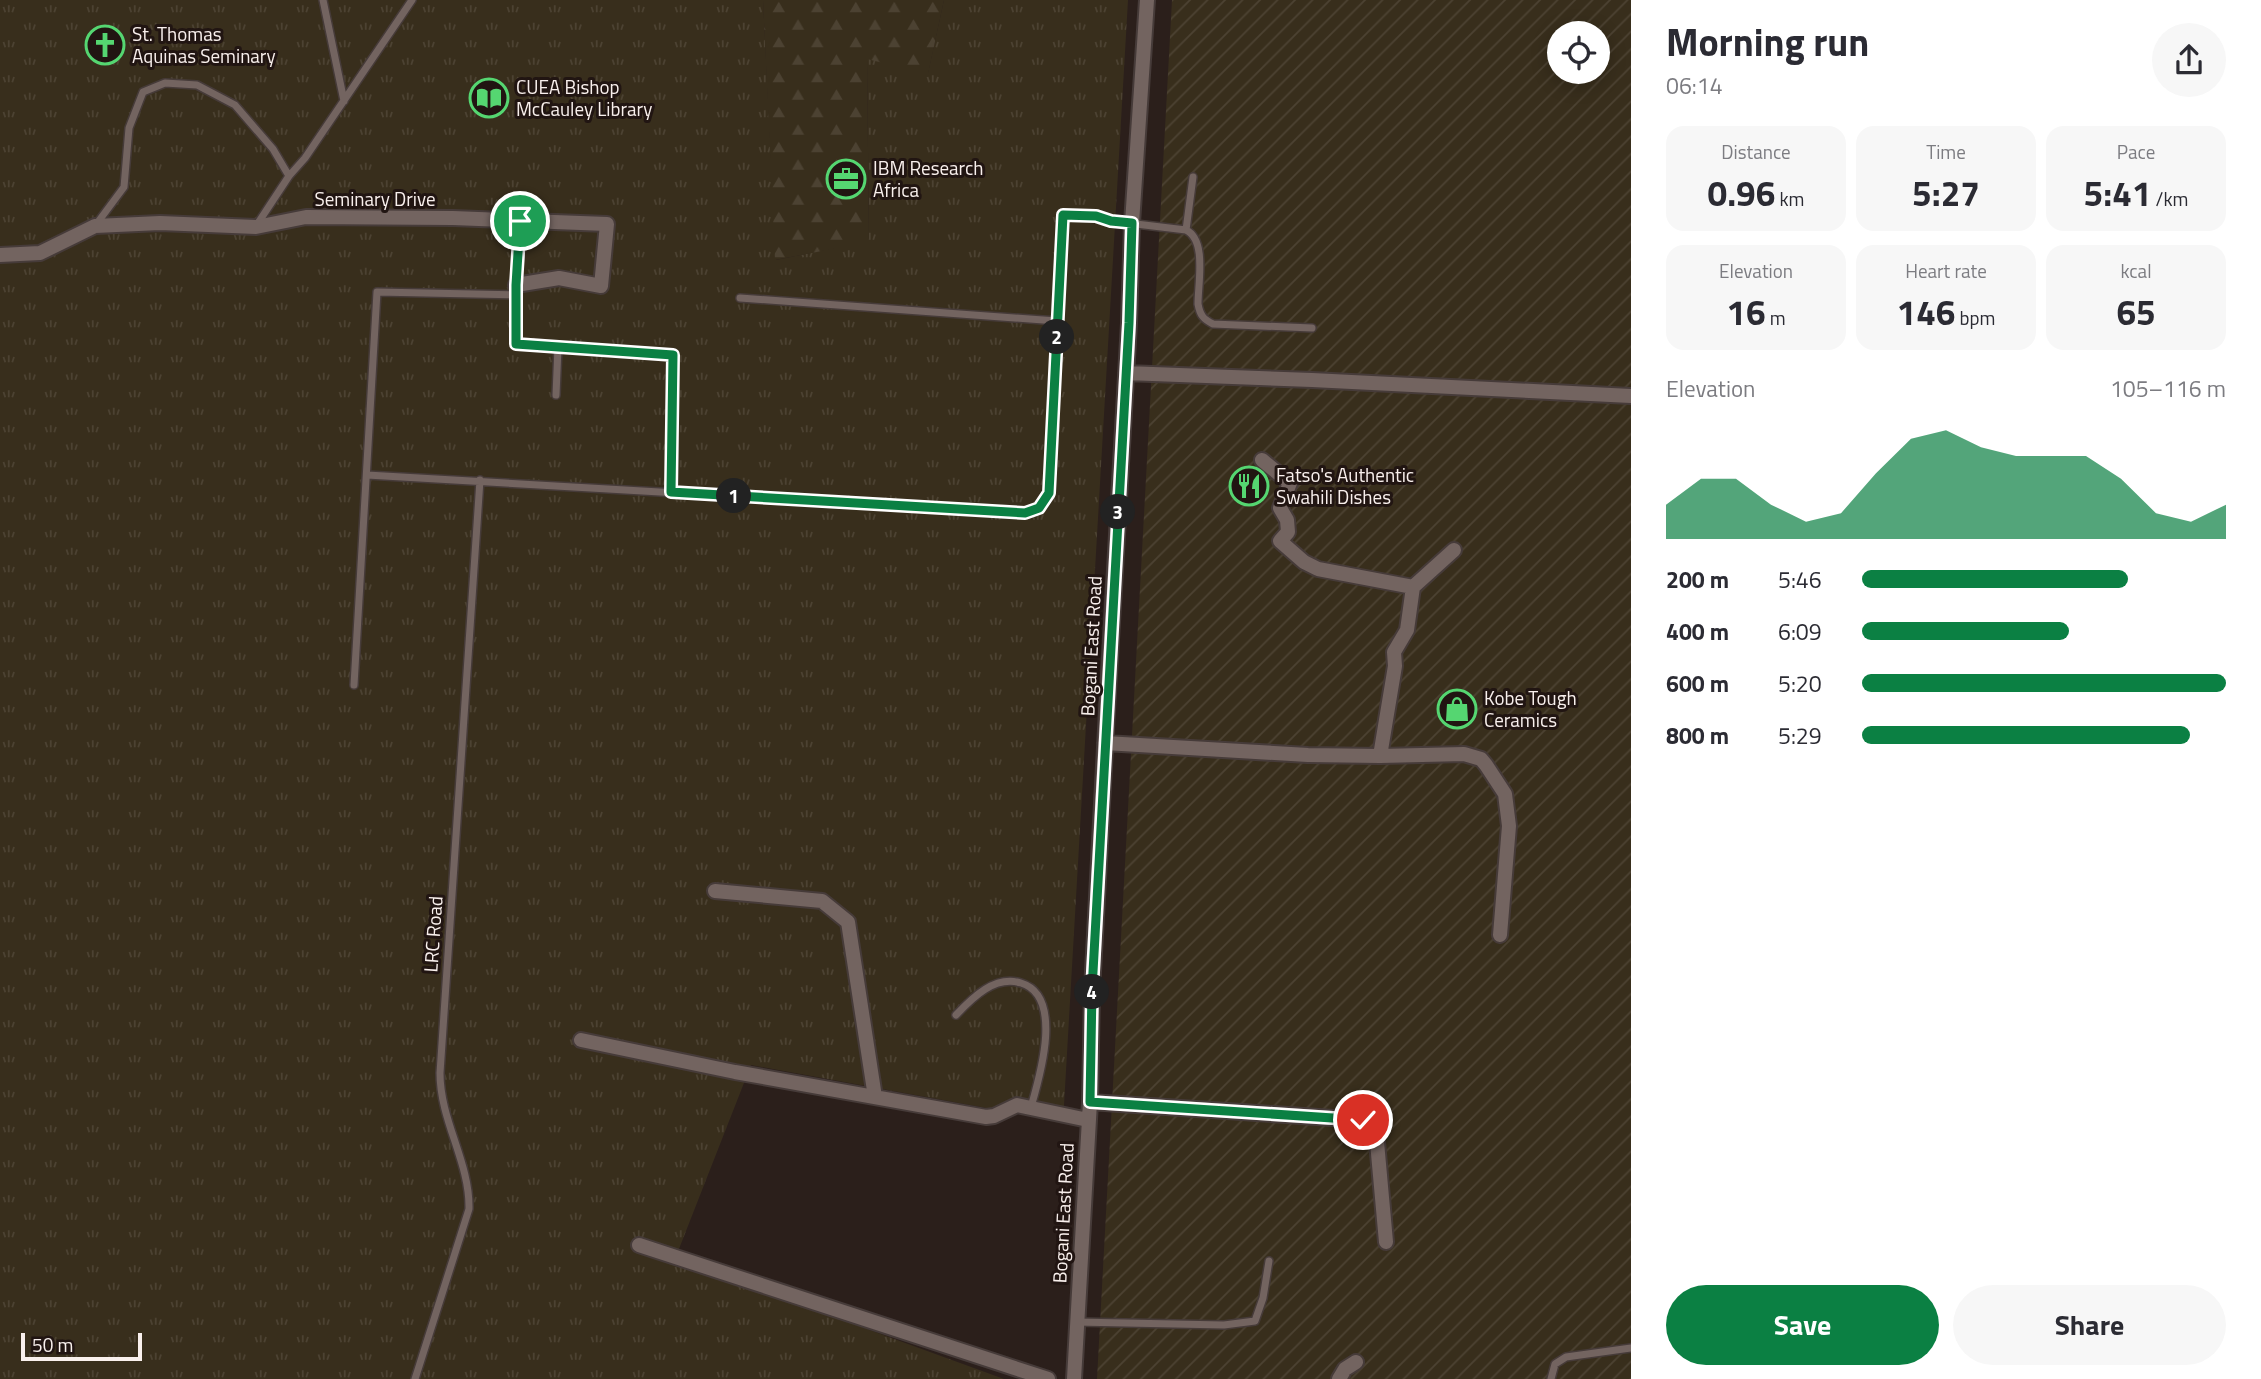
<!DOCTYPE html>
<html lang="en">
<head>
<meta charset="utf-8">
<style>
  :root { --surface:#fff; --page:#f7f7f7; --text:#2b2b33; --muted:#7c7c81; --accent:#0b8043 }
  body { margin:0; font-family:"Titillium Web",sans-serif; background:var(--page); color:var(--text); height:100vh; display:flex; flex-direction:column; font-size:26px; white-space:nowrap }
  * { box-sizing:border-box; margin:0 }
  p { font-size:23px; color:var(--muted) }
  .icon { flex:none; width:38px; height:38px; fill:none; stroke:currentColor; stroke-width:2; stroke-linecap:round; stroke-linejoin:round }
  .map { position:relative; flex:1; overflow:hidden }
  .sheet { display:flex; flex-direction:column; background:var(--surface); width:630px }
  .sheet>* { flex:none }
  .tools { position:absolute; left:1547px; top:21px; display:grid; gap:14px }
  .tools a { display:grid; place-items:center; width:63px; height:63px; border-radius:50%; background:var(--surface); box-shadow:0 4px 18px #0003; font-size:35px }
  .scale { position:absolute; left:21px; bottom:18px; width:121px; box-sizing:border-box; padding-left:7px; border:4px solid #f9f0ed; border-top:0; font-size:19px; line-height:24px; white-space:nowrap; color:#f9f0ed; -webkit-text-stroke:5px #211512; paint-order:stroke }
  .pin { position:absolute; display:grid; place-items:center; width:60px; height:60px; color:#fff; margin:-30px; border:4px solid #fff; border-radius:50%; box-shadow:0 2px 7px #0007 }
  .km { position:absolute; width:35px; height:35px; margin:-18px; border-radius:50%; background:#222; color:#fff; font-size:19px; line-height:35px; text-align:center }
  .round { display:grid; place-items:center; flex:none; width:74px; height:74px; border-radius:37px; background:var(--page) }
  .overview { display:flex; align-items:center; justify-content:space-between; height:119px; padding:0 35px }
  h1 { font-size:38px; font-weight:700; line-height:52px }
  .figures { display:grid; grid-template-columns:repeat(3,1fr); gap:10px; height:119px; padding:7px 35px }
  .figures div { display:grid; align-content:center; border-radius:18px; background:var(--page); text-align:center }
  .figures b { font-size:35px; font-weight:700 }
  .figures small { font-size:19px; font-weight:400 }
  .figures p { font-size:19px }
  .chart { height:196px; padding:14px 35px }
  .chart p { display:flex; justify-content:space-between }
  .chart svg { width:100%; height:126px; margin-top:7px; fill:var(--accent); opacity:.7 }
  .cta { display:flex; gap:14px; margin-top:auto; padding:14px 35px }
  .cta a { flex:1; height:80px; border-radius:42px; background:var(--accent); color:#fff; font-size:28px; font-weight:700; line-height:80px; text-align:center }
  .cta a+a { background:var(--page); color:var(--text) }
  ul { padding:0 35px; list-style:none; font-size:23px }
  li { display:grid; grid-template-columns:112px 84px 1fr; align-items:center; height:52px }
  li i { height:18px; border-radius:9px; background:var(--accent) }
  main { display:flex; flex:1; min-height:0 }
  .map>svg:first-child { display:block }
  .grass { fill:url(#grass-tufts) }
  .forest { fill:url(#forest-firs) }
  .garden { fill:url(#garden-furrows); fill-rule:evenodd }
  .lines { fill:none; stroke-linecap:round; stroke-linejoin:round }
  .service-casing { stroke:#463b39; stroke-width:10 }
  .minor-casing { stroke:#463b39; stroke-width:18 }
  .service { stroke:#736460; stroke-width:7 }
  .minor { stroke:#736460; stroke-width:14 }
  .route-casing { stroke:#fff; stroke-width:14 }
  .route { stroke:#0b8043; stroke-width:9 }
  .labels { text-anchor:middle; stroke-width:6; stroke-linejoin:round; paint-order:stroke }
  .poi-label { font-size:19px; fill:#f9f0ed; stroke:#211512; text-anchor:start }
  .street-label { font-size:19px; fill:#f9f0ed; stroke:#211512 }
</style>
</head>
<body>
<main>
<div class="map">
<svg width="1631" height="1379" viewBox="0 0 1631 1379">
  <defs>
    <pattern id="grass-tufts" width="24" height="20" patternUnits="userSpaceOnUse" patternTransform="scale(1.75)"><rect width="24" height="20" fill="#382e1c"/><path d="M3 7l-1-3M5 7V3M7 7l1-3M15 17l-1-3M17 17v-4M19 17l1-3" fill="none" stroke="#4c4232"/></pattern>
    <pattern id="forest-firs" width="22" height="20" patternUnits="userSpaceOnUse" patternTransform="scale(1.75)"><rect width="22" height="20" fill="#382e1c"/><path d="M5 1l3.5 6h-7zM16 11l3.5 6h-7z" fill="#4c4232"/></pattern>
    <pattern id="garden-furrows" width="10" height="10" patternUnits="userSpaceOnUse" patternTransform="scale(1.75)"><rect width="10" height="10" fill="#382e1c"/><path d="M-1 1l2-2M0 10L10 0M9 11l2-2" fill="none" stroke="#4c4232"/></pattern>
  </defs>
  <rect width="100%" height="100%" fill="#2b1f1b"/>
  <path class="grass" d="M 0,0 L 763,0 L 776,260 L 869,241 L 867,58 L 928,73 L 944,0 L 1128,0 L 1063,1122 L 751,1065 L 675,1259 L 1004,1379 L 0,1379 Z"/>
  <path class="forest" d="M 763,0 L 944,0 L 928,74 L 867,59 L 869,242 L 775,260 Z"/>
  <path class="garden" d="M 1172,0 L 1631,0 L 1631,1379 L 1097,1379 ZM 1559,33 L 1598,33 L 1598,72 L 1559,72 Z"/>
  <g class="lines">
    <defs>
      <path id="service" d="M 323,0 L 344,101
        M 520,221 L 516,285 L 516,344 L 673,355 L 671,492
        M 95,226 L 124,187 L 129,128 L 143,92 L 165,83 L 197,85 L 235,105 L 273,149 L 289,176
        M 256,226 L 289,176 L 305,158 L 412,0
        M 1186,230 L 1193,177
        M 740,298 L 1057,321
        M 556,395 L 558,347
        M 367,475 L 1025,513 L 1039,508 L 1049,493 L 1063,215 L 1096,216 L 1111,221 L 1186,230 C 1207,240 1198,283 1198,304 C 1200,315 1203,319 1213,324 L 1312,328
        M 354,685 L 377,292 L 516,295
        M 956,1015 C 973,997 995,975 1021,983 C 1064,996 1040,1076 1031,1107
        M 1076,1322 L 1224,1325 L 1255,1321 L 1263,1298 L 1269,1261
        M 415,1379 L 469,1209 C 470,1162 440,1121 440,1073 L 480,480
        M 1551,1379 L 1555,1364 L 1566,1357 L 1631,1348"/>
      <path id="minor" d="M 0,255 L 40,253 L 95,226 L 160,223 L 256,227 L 306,217 L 453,218 L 607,224 L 601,286 L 559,278 L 516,285
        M 1126,373 L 1312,380 L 1631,396
        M 1413,587 L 1454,550
        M 1105,743 L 1308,755 L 1380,756 L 1395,666 L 1394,652 L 1407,630 L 1413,587 L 1318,569 L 1304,562 L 1280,541 L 1288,532 L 1287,520 L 1280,508 L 1290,483 L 1262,460
        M 1380,756 L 1464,754 L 1481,759 L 1486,765 L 1505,794 L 1509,826 L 1500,935
        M 715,891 L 822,901 L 848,922 L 875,1097
        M 581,1040 L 735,1072 L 986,1117 L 994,1116 L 1017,1105 L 1088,1120
        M 1090,1102 L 1363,1120 L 1371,1123 L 1376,1131 L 1386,1242
        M 639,1245 L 1048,1379
        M 1074,1379 L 1090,1102 L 1092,990 L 1107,710 L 1129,323 L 1132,223 L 1147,0
        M 1339,1379 L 1345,1369 L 1356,1362"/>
    </defs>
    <use href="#service" class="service-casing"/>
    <use href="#minor" class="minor-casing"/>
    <use href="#service" class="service"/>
    <use href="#minor" class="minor"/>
  </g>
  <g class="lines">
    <defs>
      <path id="route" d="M 520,221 L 516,285 L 516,344 L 673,355 L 671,492 L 1025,513 L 1039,508 L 1049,493 L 1063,215 L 1096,216 L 1111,221 L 1132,223 L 1129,323 L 1092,990 L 1090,1102 L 1363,1120"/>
    </defs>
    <use href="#route" class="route-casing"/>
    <use href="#route" class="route"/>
  </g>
  <defs>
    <symbol id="church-ring" viewBox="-11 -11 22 22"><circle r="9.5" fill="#211512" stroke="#55d671" stroke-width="1.5"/><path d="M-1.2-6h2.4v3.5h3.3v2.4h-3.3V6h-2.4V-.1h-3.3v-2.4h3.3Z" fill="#55d671"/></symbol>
    <symbol id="library-ring" viewBox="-11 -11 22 22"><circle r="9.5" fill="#211512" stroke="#55d671" stroke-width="1.5"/><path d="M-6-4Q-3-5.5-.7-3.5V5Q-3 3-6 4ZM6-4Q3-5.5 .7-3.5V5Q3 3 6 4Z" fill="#55d671"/></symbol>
    <symbol id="office-ring" viewBox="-11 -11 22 22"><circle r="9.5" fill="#211512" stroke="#55d671" stroke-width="1.5"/><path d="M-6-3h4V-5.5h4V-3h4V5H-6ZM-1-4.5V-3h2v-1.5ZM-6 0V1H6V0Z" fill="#55d671"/></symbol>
    <symbol id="restaurant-ring" viewBox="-11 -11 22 22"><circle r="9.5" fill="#211512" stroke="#55d671" stroke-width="1.5"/><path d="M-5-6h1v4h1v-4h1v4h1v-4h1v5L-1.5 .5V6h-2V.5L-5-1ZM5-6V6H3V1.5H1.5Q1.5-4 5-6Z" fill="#55d671"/></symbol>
    <symbol id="shop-ring" viewBox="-11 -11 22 22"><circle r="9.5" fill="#211512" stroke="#55d671" stroke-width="1.5"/><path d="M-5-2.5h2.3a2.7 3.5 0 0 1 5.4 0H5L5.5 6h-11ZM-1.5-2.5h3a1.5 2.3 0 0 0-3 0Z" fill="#55d671"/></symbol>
  </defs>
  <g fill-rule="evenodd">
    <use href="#church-ring" x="83" y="23" width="44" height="44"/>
    <use href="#library-ring" x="467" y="76" width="44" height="44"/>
    <use href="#office-ring" x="824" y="157" width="44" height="44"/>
    <use href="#restaurant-ring" x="1227" y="464" width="44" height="44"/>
    <use href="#shop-ring" x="1435" y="687" width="44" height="44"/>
  </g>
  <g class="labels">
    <g class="poi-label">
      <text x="132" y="41">St. Thomas<tspan x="132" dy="22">Aquinas Seminary</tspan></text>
      <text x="516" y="94">CUEA Bishop<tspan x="516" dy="22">McCauley Library</tspan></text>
      <text x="873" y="175">IBM Research<tspan x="873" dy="22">Africa</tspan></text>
      <text x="1276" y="482">Fatso's Authentic<tspan x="1276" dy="22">Swahili Dishes</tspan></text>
      <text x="1484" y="705">Kobe Tough<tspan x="1484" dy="22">Ceramics</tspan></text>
    </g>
    <g class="street-label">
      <text x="375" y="206">Seminary Drive</text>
      <text transform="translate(1091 646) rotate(-87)" y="7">Bogani East Road</text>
      <text transform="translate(433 934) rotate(-86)" y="7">LRC Road</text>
      <text transform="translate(1063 1213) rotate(-87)" y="7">Bogani East Road</text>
    </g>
  </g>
</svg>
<div class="tools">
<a><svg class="icon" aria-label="locate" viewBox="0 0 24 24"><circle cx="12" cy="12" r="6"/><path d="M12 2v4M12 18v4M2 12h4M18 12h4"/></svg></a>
</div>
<div class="scale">50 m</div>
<div class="pin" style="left:520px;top:221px;background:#1e9e55"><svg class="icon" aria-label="arrive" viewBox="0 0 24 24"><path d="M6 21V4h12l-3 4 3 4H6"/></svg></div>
<div class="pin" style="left:1363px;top:1120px;background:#d93025"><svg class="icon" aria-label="check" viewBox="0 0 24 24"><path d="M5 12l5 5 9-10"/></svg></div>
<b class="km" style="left:734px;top:496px">1</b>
<b class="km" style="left:1057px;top:337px">2</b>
<b class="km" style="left:1118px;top:512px">3</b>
<b class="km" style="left:1092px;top:992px">4</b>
</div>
<section class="sheet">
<div class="overview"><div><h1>Morning run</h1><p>06:14</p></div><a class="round"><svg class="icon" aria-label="share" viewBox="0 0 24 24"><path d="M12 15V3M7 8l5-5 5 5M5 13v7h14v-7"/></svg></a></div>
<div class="figures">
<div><p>Distance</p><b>0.96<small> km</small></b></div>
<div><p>Time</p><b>5:27</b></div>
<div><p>Pace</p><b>5:41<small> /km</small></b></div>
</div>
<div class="figures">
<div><p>Elevation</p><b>16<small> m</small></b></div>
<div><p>Heart rate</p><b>146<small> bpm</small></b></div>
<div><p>kcal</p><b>65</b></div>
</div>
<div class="chart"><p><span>Elevation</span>105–116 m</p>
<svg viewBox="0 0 160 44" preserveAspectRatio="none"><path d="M0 44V32L10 23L20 23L30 32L40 38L50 35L60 21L70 9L80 6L90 12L100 15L110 15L120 15L130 23L140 35L150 38L160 32V44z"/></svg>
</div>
<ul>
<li><b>200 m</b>5:46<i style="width:73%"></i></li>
<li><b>400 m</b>6:09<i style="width:57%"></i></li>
<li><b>600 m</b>5:20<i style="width:100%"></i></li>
<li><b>800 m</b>5:29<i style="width:90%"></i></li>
</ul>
<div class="cta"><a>Save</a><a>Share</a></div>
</section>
</main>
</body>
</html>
